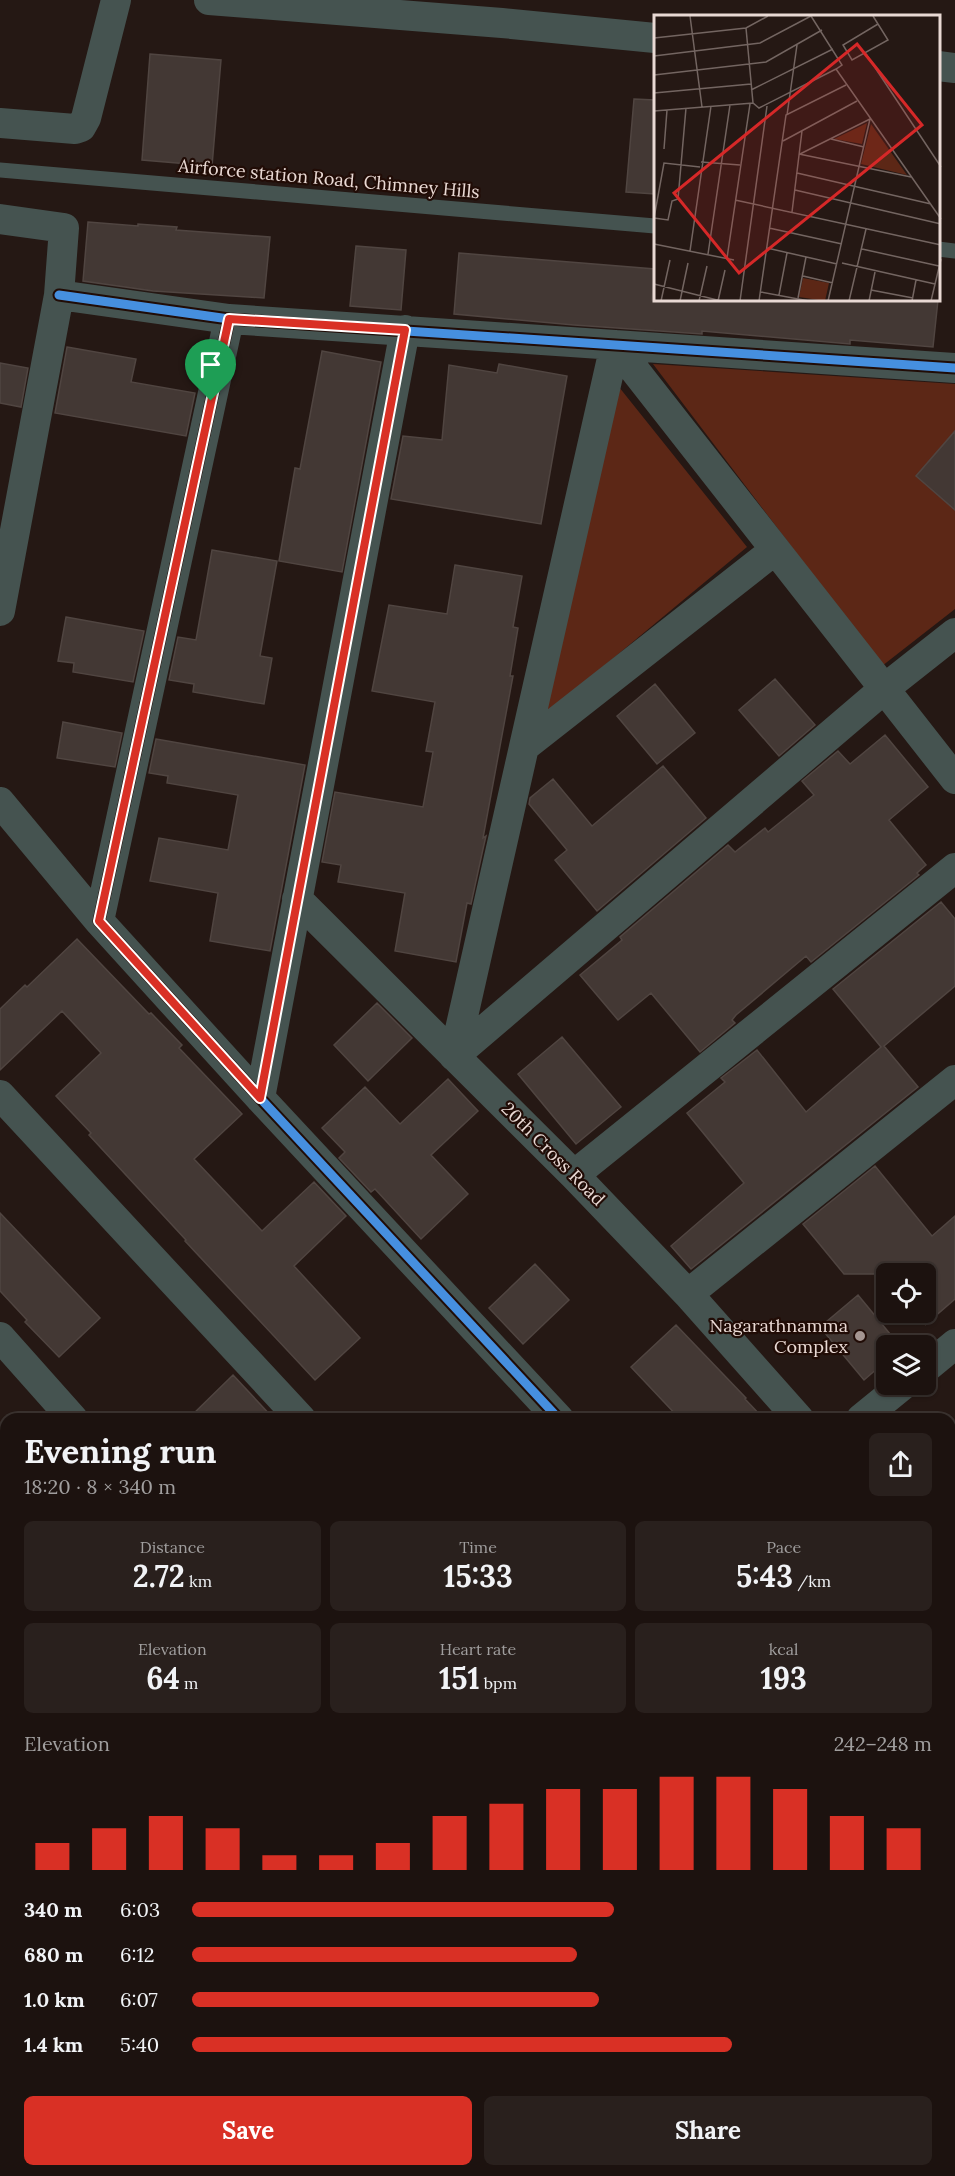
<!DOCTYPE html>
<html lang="en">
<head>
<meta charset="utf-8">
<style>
  :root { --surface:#1c120f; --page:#29201d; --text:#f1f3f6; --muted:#a09e9e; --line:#3a322f; --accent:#d93025 }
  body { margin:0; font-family:Lora,serif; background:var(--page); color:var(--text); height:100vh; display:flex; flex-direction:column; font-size:22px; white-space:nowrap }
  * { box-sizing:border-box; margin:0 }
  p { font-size:20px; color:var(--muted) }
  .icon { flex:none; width:33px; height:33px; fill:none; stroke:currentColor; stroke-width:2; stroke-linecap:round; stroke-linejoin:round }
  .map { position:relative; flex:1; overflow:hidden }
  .sheet { position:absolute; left:0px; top:1413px; width:956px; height:764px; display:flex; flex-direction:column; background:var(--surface); border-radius:18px 18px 0 0; box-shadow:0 2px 4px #0004,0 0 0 2px var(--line) }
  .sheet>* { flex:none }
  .controls { position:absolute; left:876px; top:1263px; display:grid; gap:12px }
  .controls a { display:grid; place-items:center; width:60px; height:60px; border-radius:9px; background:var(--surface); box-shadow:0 2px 4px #0004,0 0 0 2px var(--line); font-size:30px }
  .pin { position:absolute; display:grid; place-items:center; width:51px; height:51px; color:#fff; margin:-62px -26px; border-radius:50% 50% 50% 0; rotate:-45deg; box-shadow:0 0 6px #0007 }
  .pin .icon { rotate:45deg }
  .round { display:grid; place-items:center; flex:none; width:63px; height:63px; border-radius:9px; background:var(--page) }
  .summary { display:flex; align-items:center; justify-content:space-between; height:102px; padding:0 24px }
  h1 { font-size:33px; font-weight:800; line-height:45px }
  .metrics { display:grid; grid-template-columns:repeat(3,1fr); gap:9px; height:102px; padding:6px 24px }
  .metrics div { display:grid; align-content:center; border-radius:9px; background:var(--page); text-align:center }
  .metrics b { font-size:30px; font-weight:800 }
  .metrics small { font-size:16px; font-weight:400 }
  .metrics p { font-size:16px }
  .chart { height:168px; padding:12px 24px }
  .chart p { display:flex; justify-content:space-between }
  .chart svg { width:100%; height:108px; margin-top:6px; stroke:var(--accent); stroke-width:6 }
  .primary-button { display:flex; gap:12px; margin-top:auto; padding:12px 24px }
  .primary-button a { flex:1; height:69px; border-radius:9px; background:var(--accent); color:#fff; font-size:24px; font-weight:800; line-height:69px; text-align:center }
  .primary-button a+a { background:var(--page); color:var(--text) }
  ul { padding:0 24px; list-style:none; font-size:20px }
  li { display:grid; grid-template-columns:96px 72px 1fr; align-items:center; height:45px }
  li i { height:15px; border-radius:8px; background:var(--accent) }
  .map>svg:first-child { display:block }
  .green { fill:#5c2716 }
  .building { fill:#433834; stroke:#504541; stroke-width:1.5 }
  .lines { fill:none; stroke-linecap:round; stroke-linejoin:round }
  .lane { stroke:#455350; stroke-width:15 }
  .street { stroke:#455350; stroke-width:30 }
  .cycleway-casing { stroke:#210c06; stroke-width:13 }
  .cycleway { stroke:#468fdf; stroke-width:9 }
  .route-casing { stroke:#fff; stroke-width:12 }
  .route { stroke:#d93025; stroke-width:8 }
  .poi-dot { fill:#a49591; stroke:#210c06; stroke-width:2 }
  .labels { text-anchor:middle; stroke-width:4.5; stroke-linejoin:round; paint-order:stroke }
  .street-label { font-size:18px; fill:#e9d9d4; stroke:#210c06 }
  .poi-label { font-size:18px; fill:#e9d9d4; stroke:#210c06; text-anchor:end }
  .inset-road { fill:none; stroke:#736561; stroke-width:1.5 }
  .view { fill:#d62828; fill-opacity:0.15; stroke:#d62828; stroke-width:3 }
  .inset-edge { fill:none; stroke:#e9d9d4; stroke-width:3 }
</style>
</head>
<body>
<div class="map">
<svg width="955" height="2176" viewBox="0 0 955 2176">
  <rect width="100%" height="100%" fill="#251814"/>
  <path class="green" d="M 653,364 L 955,384 L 955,609 L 882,666 Z
    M 619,387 L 747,547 L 545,715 Z"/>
  <path class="building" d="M 150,54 L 221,60 L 212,166 L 142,160 Z
    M 634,99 L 655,100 L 655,194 L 626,192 Z
    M 88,222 L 138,226 L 138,224 L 177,227 L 176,230 L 270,237 L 264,298 L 153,291 L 83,281 Z
    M 356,246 L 406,250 L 401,310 L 350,306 Z
    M 459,253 L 655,269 L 652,300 L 938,300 L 933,347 L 850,340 L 850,344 L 702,331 L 702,334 L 574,325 L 454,314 Z
    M 67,347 L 136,359 L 131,382 L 195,393 L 186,436 L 55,413 Z
    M 322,351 L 381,362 L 342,572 L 279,561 L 295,468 L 300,469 Z
    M 0,363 L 28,368 L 21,407 L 0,403 Z
    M 499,364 L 567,376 L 541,524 L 391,499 L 403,436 L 442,440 L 449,365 L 497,373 Z
    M 955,431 L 955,510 L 916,476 Z
    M 212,550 L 277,561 L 260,656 L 272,658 L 264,704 L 193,692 L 194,684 L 169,680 L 178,637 L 196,640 Z
    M 455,565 L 522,576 L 513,627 L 518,628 L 510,676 L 513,676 L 483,838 L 486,836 L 483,849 L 471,904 L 467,903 L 456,962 L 395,951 L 405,893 L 338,882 L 341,865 L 322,862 L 335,792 L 423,807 L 433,752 L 426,751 L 435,702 L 372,691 L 389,605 L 447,614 Z
    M 66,617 L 144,631 L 133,682 L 73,672 L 74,663 L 58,661 Z
    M 775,679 L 815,725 L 779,756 L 739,710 Z
    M 655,684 L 695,733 L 657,764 L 617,716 Z
    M 63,722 L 122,733 L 115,767 L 57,758 Z
    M 885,735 L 928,787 L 889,820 L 926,865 L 917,873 L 919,875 L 811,962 L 806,956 L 736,1015 L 732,1020 L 735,1023 L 700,1052 L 651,993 L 618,1020 L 580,975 L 622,940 L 620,937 L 728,845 L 735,852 L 765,828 L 768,832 L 814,795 L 802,781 L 838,751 L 850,764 Z
    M 156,739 L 305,765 L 270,951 L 210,941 L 218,893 L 150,881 L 159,838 L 228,850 L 238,795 L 167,783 L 168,776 L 149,773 Z
    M 663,766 L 706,818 L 597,911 L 555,860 L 567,850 L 529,804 L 530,798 L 553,779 L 592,826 Z
    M 941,902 L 955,919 L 955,986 L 884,1046 L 918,1087 L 691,1269 L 671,1246 L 744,1183 L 687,1113 L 725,1082 L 721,1078 L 757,1050 L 806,1112 L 881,1047 L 833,989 Z
    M 77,939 L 149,1014 L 151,1013 L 182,1045 L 179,1048 L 242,1114 L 194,1159 L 262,1231 L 314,1182 L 346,1216 L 294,1266 L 360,1338 L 315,1380 L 185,1241 L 186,1240 L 89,1135 L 91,1133 L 56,1096 L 101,1053 L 62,1011 L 0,1070 L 0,1009 L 25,985 L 27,987 Z
    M 377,1003 L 412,1038 L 368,1081 L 334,1045 Z
    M 562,1037 L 621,1107 L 576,1144 L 518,1074 Z
    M 448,1079 L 478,1111 L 431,1155 L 468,1194 L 421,1239 L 375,1189 L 371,1192 L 339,1158 L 345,1152 L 322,1128 L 365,1087 L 400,1124 Z
    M 875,1166 L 932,1236 L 955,1216 L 955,1299 L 926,1324 L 926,1274 L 844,1274 L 803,1224 Z
    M 0,1213 L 100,1318 L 59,1357 L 25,1322 L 27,1320 L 0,1291 Z
    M 535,1264 L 569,1300 L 523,1344 L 489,1308 Z
    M 858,1295 L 900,1346 L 886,1346 L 886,1361 L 864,1380 L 820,1327 Z
    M 676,1325 L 746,1398 L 745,1399 L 764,1419 L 680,1419 L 631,1367 Z
    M 233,1375 L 274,1419 L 188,1419 Z"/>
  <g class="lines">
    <path class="lane" d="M 0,170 L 655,226
      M 938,249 L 955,251"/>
    <path class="street" d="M 209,0 L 502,23 L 655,38
      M 938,66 L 955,68
      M 0,123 L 75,129 L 81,127 L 86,118 L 116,0
      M 0,219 L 64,228 L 59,295 L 0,611
      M 59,295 L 229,319 L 955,368
      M 229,319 L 99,921 L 260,1098 L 559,1419
      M 615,345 L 955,779
      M 524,747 L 775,550
      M 0,802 L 99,921
      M 297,899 L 574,1175 L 688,1294 L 799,1419
      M 454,1056 L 615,345
      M 454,1056 L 884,689 L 955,633
      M 0,1095 L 301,1419
      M 260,1098 L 405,330
      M 574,1175 L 955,868
      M 688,1294 L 955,1080
      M 0,1337 L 73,1419
      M 926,1368 L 955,1344
      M 861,1419 L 904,1384
      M 950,1582 L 955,1578
      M 0,1612 L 6,1619
      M 0,1743 L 6,1737
      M 950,1823 L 955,1819
      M 950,1850 L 955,1856
      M 0,1874 L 6,1880
      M 950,2116 L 955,2121
      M 0,2118 L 6,2124
      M 49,2170 L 55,2176
      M 287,2170 L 292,2176
      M 528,2170 L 534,2176
      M 778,2176 L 786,2170"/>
    <defs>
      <path id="cycleway" d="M 59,295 L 229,319 L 955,368
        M 229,319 L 99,921 L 260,1098 L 559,1419"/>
    </defs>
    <use href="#cycleway" class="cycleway-casing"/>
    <use href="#cycleway" class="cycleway"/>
  </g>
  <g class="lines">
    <defs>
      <path id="route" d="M 229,319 L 405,330 L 260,1098 L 99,921 Z"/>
    </defs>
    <use href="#route" class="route-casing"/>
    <use href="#route" class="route"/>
  </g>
  <circle class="poi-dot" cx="860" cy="1336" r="6"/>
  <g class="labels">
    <g class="street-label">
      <text transform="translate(329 179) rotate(5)" y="6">Airforce station Road, Chimney Hills</text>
      <text transform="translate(553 1154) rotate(45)" y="6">20th Cross Road</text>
    </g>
    <g class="poi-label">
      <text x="848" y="1332">Nagarathnamma<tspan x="848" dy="21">Complex</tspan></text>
    </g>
  </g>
  <g transform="translate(654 15)">
    <rect width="286" height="286" fill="#251814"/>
    <path d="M 213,108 L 208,129 L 180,124 ZM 217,109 L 253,160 L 207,149 ZM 149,263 L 175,268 L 171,286 L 145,282 Z" fill="#5c2716"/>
    <path class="inset-road" d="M 36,1 L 48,92M 219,1 L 234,25 L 198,45 L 189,30 L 224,9M 92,13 L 99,88M 0,23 L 92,13 L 114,1M 212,39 L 287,152M 0,41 L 106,28 L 157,1M 182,54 L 287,204M 0,60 L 112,47 L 168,15M 97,75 L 179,34M 0,78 L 97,69M 0,96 L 99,88 L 105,93 L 182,54 L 188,50 L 157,1M 133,100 L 143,30M 177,124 L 210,132M 129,126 L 203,86M 10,134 L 13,95M 145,139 L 257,162M 146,139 L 216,104M 47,147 L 86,150M 143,158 L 277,189M 141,175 L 287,209M 81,185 L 287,230M 138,197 L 148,116M 0,203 L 14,205 L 18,186 L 24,184 L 32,93M 0,203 L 10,148 L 46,152M 115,213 L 188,229M 0,229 L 80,245M 113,233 L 183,249M 208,234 L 285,251M 36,236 L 57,91M 54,239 L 76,90M 73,243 L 96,89M 188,248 L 281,269M 149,261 L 179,268M 0,269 L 67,286M 217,275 L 259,283M 107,277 L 155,286M 125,280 L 133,238M 144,283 L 152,242M 7,286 L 16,245M 26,286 L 34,248M 45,286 L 53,251M 64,286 L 71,255M 86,286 L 113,91M 105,286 L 132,100 L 192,70M 174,286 L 216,104M 195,286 L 212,214M 215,286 L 221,257M 258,286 L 262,265M 277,286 L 287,244"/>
    <path class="view" d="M 203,29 L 268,110 L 85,258 L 20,178 Z"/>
    <rect width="286" height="286" class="inset-edge"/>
  </g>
</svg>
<div class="controls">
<a><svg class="icon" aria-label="locate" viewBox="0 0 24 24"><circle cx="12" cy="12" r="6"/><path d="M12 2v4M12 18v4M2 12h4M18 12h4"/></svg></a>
<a><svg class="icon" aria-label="layers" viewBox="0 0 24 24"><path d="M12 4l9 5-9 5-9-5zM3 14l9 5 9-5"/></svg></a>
</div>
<div class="pin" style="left:211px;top:401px;background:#1e9e55"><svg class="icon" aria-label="arrive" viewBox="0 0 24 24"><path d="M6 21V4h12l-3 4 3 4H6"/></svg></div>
<section class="sheet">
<div class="summary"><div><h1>Evening run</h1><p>18:20 · 8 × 340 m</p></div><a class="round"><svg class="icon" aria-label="share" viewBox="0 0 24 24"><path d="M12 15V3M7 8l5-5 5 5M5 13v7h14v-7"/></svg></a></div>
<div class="metrics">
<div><p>Distance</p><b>2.72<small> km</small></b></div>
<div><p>Time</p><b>15:33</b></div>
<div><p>Pace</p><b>5:43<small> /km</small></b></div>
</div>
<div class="metrics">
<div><p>Elevation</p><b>64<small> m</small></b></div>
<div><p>Heart rate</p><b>151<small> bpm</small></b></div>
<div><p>kcal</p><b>193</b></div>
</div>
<div class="chart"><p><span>Elevation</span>242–248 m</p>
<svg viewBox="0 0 160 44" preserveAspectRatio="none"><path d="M5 44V33M15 44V27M25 44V22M35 44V27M45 44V38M55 44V38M65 44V33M75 44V22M85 44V17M95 44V11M105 44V11M115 44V6M125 44V6M135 44V11M145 44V22M155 44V27"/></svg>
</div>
<ul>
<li><b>340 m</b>6:03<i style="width:57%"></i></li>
<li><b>680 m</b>6:12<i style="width:52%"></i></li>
<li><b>1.0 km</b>6:07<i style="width:55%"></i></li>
<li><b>1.4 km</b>5:40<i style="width:73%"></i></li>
</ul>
<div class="primary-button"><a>Save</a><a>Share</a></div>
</section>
</div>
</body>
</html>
